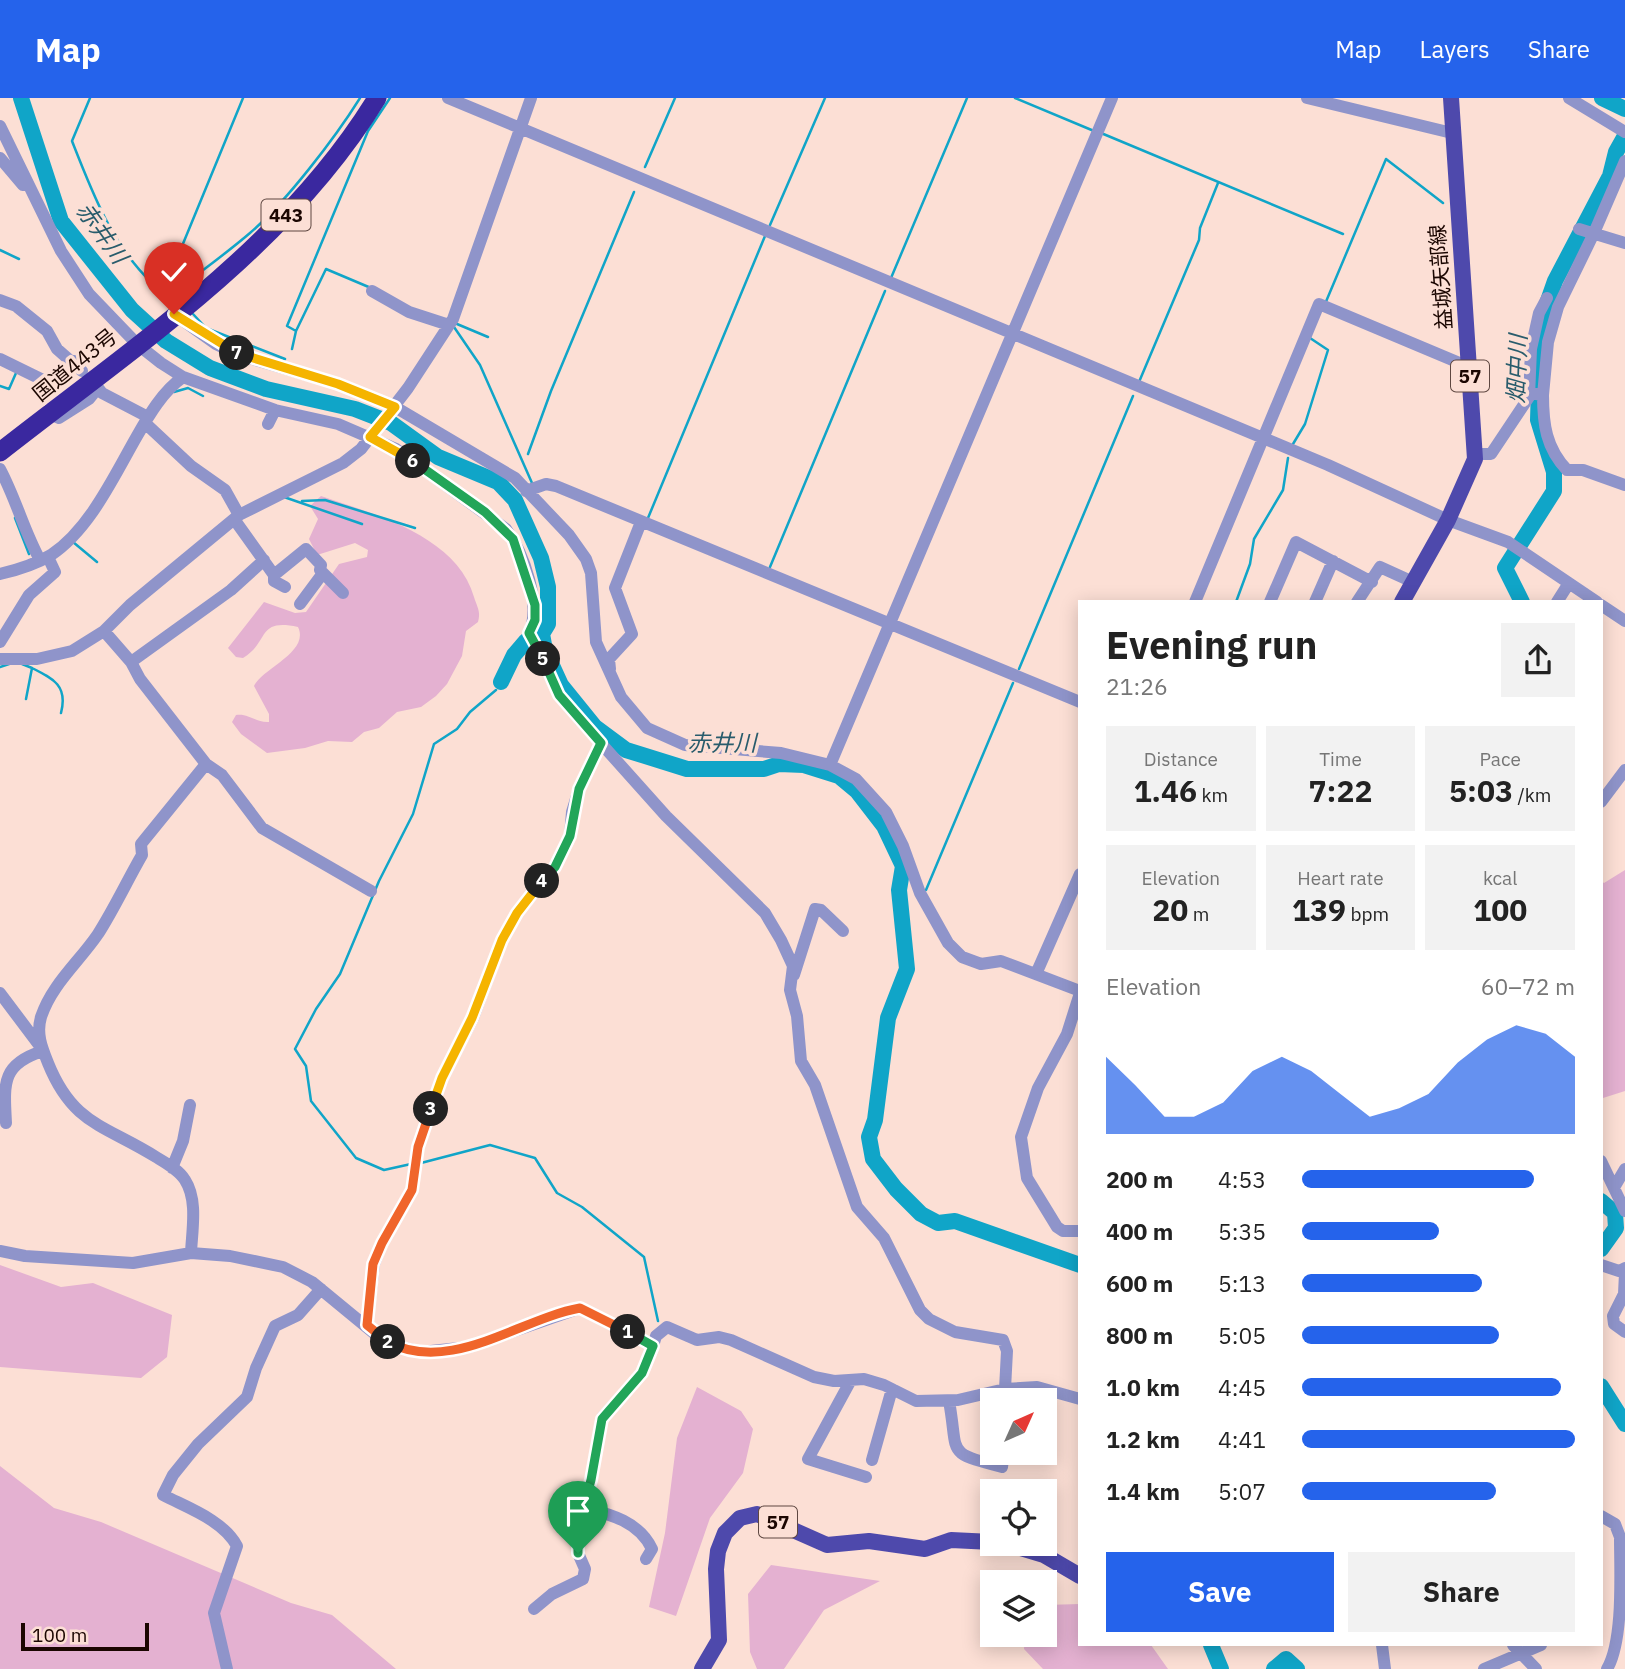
<!DOCTYPE html>
<html lang="en">
<head>
<meta charset="utf-8">
<style>
  :root { --surface:#fff; --page:#f2f2f2; --text:#222; --muted:#767676; --accent:#2563eb }
  body { margin:0; font-family:"IBM Plex Sans","Noto Sans JP",sans-serif; background:var(--page); color:var(--text); height:100vh; display:flex; flex-direction:column; font-size:26px; white-space:nowrap }
  * { box-sizing:border-box; margin:0 }
  p { font-size:23px; color:var(--muted) }
  .icon { flex:none; width:38px; height:38px; fill:none; stroke:currentColor; stroke-width:2; stroke-linecap:round; stroke-linejoin:round }
  .map { position:relative; flex:1; overflow:hidden }
  .drawer { position:absolute; left:1078px; top:502px; width:525px; height:1046px; display:flex; flex-direction:column; background:var(--surface); border-radius:0px; box-shadow:0 4px 18px #0003 }
  .drawer>* { flex:none }
  .needle { width:46px; rotate:45deg }
  .tools { position:absolute; left:980px; top:1290px; display:grid; gap:14px }
  .tools a { display:grid; place-items:center; width:77px; height:77px; border-radius:0px; background:var(--surface); box-shadow:0 4px 18px #0003; font-size:35px }
  .scale { position:absolute; left:21px; bottom:18px; width:128px; box-sizing:border-box; padding-left:7px; border:4px solid #1b0601; border-top:0; font-size:19px; line-height:24px; white-space:nowrap; color:#1b0601; -webkit-text-stroke:5px #fcdfd5; paint-order:stroke }
  .pin { position:absolute; display:grid; place-items:center; width:60px; height:60px; color:#fff; margin:-72px -30px; border-radius:50% 50% 50% 0; rotate:-45deg; box-shadow:0 0 7px #0007 }
  .pin .icon { rotate:45deg }
  .km { position:absolute; width:35px; height:35px; margin:-18px; border-radius:50%; background:#222; color:#fff; font-size:19px; line-height:35px; text-align:center }
  .round { display:grid; place-items:center; flex:none; width:74px; height:74px; border-radius:0px; background:var(--page) }
  .head { display:flex; align-items:center; justify-content:space-between; height:119px; padding:0 28px }
  h1 { font-size:38px; font-weight:700; line-height:52px }
  .figures { display:grid; grid-template-columns:repeat(3,1fr); gap:10px; height:119px; padding:7px 28px }
  .figures div { display:grid; align-content:center; border-radius:0px; background:var(--page); text-align:center }
  .figures b { font-size:30px; font-weight:700 }
  .figures small { font-size:19px; font-weight:400 }
  .figures p { font-size:19px }
  .chart { height:196px; padding:14px 28px }
  .chart p { display:flex; justify-content:space-between }
  .chart svg { width:100%; height:126px; margin-top:7px; fill:var(--accent); opacity:.7 }
  .primary-button { display:flex; gap:14px; margin-top:auto; padding:14px 28px }
  .primary-button a { flex:1; height:80px; border-radius:0px; background:var(--accent); color:#fff; font-size:28px; font-weight:700; line-height:80px; text-align:center }
  .primary-button a+a { background:var(--page); color:var(--text) }
  ul { padding:0 28px; list-style:none; font-size:23px }
  li { display:grid; grid-template-columns:112px 84px 1fr; align-items:center; height:52px }
  li i { height:18px; border-radius:9px; background:var(--accent) }
  header { display:flex; align-items:center; gap:42px; box-sizing:border-box; height:98px; padding:0 35px; background:var(--accent); color:#fff }
  header strong { font-size:33px }
  nav { display:flex; gap:38px; margin-inline-start:auto; font-size:24px }
  .map>svg:first-child { display:block }
  .green { fill:#e4b1d1 }
  .lines { fill:none; stroke-linecap:round; stroke-linejoin:round }
  .stream { stroke:#10a5c8; stroke-width:2.5 }
  .river { stroke:#10a5c8; stroke-width:16 }
  .minor { stroke:#8f94ca; stroke-width:12 }
  .major { stroke:#4e49ac; stroke-width:16 }
  .highway { stroke:#3a289f; stroke-width:19 }
  .split-1-casing { stroke:#fff; stroke-width:14 }
  .split-2-casing { stroke:#fff; stroke-width:14 }
  .split-3-casing { stroke:#fff; stroke-width:14 }
  .split-4-casing { stroke:#fff; stroke-width:14 }
  .split-5-casing { stroke:#fff; stroke-width:14 }
  .split-6-casing { stroke:#fff; stroke-width:14 }
  .split-7-casing { stroke:#fff; stroke-width:14 }
  .split-8-casing { stroke:#fff; stroke-width:14 }
  .split-1 { stroke:#22a559; stroke-width:9 }
  .split-2 { stroke:#f0652b; stroke-width:9 }
  .split-3 { stroke:#f0652b; stroke-width:9 }
  .split-4 { stroke:#f5b400; stroke-width:9 }
  .split-5 { stroke:#22a559; stroke-width:9 }
  .split-6 { stroke:#22a559; stroke-width:9 }
  .split-7 { stroke:#f5b400; stroke-width:9 }
  .split-8 { stroke:#f5b400; stroke-width:9 }
  .labels { text-anchor:middle; stroke-width:7; stroke-linejoin:round; paint-order:stroke }
  .shield { fill:#fcdfd5; stroke:#5e4741; stroke-width:2 }
  .shield-label { font-size:19px; font-weight:bold; fill:#1b0601 }
  .street-label { font-size:21px; fill:#1b0601; stroke:#fcdfd5 }
  .water-label { font-size:23px; font-style:italic; fill:#295c6c; stroke:#fcdfd5 }
</style>
</head>
<body>
<header>
<strong>Map</strong>
<nav><a>Map</a><a>Layers</a><a>Share</a></nav>
</header>
<div class="map">
<svg width="1625" height="1571" viewBox="0 0 1625 1571">
  <rect width="100%" height="100%" fill="#fcdfd5"/>
  <path class="green" d="M 321,398 C 374,416 457,438 474,499 C 477,509 481,513 478,524 L 466,533 L 462,558 L 447,586 L 436,598 L 421,609 L 397,614 L 379,630 L 364,634 L 352,644 L 328,643 L 305,650 L 267,655 L 241,636 L 232,624 L 236,617 C 249,615 256,625 269,624 L 269,616 L 254,588 C 263,570 310,554 298,529 C 256,520 270,544 243,560 L 236,559 L 228,550 L 264,504 L 295,515 L 306,514 L 339,466 L 367,459 L 368,452 L 355,445 L 317,457 L 309,441 L 318,421 L 310,408 Z
    M 1625,772 L 1625,993 L 1603,1000 L 1601,783 L 1604,785 Z
    M 0,1167 L 61,1189 L 93,1185 L 172,1217 L 167,1259 L 141,1280 L 0,1269 Z
    M 697,1289 L 741,1313 L 753,1331 L 743,1375 L 710,1420 L 676,1518 L 649,1509 L 665,1435 L 677,1340 Z
    M 0,1368 L 54,1410 L 101,1424 L 291,1505 L 332,1517 L 396,1571 L 0,1571 Z
    M 771,1467 L 880,1483 L 824,1512 L 784,1571 L 757,1571 L 750,1554 L 748,1496 Z
    M 1080,1506 L 1080,1547 L 1151,1547 L 1168,1571 L 1043,1571 L 1024,1551 L 1025,1537 L 1045,1536 L 1045,1507 Z"/>
  <g class="lines">
    <path class="stream" d="M 90,0 L 72,43 C 92,94 112,147 152,185
      M 1015,0 L 1094,33
      M 1101,35 L 1343,136
      M 645,69 L 675,0
      M 770,127 L 825,0
      M 0,152 L 19,161
      M 180,153 L 243,0
      M 177,164 L 169,193 L 177,199
      M 891,180 L 967,0
      M 185,186 C 207,169 229,153 250,135 C 286,104 335,40 360,0
      M 1325,206 L 1386,61 L 1443,105
      M 193,216 L 206,230 L 285,261
      M 457,226 L 488,239
      M 454,229 L 480,267 L 532,385
      M 296,233 L 326,171 L 371,190
      M 292,251 L 296,233 L 287,228 L 368,33 L 390,0
      M 1139,284 L 1199,142 L 1200,130 L 1218,85
      M 0,288 L 9,291 L 16,275
      M 174,294 L 188,290 L 203,298
      M 1293,346 L 1305,326 L 1328,252 L 1310,240
      M 528,356 L 551,293 L 634,94
      M 284,399 L 362,426
      M 302,403 L 325,402 L 415,430
      M 15,420 L 29,456
      M 648,420 L 765,138
      M 73,444 L 97,464
      M 770,469 L 885,193
      M 1236,504 L 1250,466 L 1254,441 L 1283,392 L 1288,360
      M 22,566 L 32,570 L 26,601
      M 0,569 L 9,566
      M 32,570 C 54,581 68,588 61,615
      M 1019,571 L 1133,298
      M 926,792 L 1013,585
      M 421,1065 L 490,1047 L 535,1060 L 557,1095 L 582,1109 L 644,1159 L 658,1223
      M 411,1066 L 384,1072 L 356,1060 L 311,1003 L 306,968 L 295,951 L 316,911 L 340,876 L 379,783 L 413,716 L 434,646 L 457,631 L 470,614 L 496,592"/>
    <path class="river" d="M 21,0 L 61,123 L 132,212 L 166,243 L 210,270 L 266,291 L 355,311 L 391,325 L 438,359 L 498,384 L 515,402 L 541,460 L 548,489 L 548,526 L 542,536 L 545,552 L 561,587 L 595,629 L 626,652 L 687,671 L 764,671 L 779,666 L 804,667 L 839,678 L 857,693 L 884,728 L 903,768 L 899,792 L 907,871 L 888,920 L 875,1022 L 869,1039 L 873,1061 L 896,1091 L 921,1116 L 938,1125 L 955,1123 L 1080,1167
      M 1602,0 L 1625,11
      M 1522,504 L 1505,470 L 1554,393 L 1554,374 L 1538,322 L 1541,223 L 1555,183 L 1610,78 L 1616,54 L 1625,38
      M 501,584 L 514,557 L 526,543
      M 1601,1103 L 1615,1115 L 1616,1130 L 1601,1151
      M 1601,1288 L 1625,1326
      M 1211,1547 L 1221,1571
      M 1274,1571 L 1286,1561 L 1297,1571"/>
    <path class="minor" d="M 448,0 L 1328,367 L 1448,422 L 1508,444 L 1597,504
      M 1307,0 L 1452,35
      M 1569,0 L 1625,34
      M 0,28 L 61,153 L 89,196 L 137,246 L 161,265 L 183,279 L 275,312 L 338,326 L 396,351 L 506,431 C 524,455 542,507 529,535 L 559,597 L 581,623 L 666,718 L 765,815 L 781,842 L 793,868 L 790,892 L 797,918 L 801,963 L 815,987 L 857,1109 L 884,1140 L 920,1212 L 929,1221 L 955,1234 L 1003,1242 L 1007,1253 L 1005,1291
      M 0,60 L 23,87
      M 1579,131 L 1625,145
      M 372,193 L 409,214 L 449,227
      M 0,202 L 16,208 L 47,233 L 57,251 L 82,273
      M 174,216 L 216,246 L 239,257 L 338,286 L 395,309 L 515,380 L 569,437 L 586,461 L 591,475 L 596,544 L 621,599 L 647,630 L 685,647 L 781,655 L 830,667 L 856,681 L 886,714 L 903,748 L 920,795 L 948,845 L 962,859 L 981,866 L 1001,863 L 1080,893
      M 0,261 L 49,285 L 74,263
      M 96,287 L 102,295 L 148,319
      M 1536,296 L 1543,297 C 1543,326 1546,350 1567,372 L 1583,372 L 1625,387
      M 1543,297 L 1548,244 L 1558,209 L 1594,135 L 1625,63
      M 50,316 L 59,320 L 89,301 L 98,290
      M 145,325 L 191,368 L 225,392 L 239,417
      M 268,326 L 275,312
      M 1475,356 L 1491,356 L 1529,299 L 1531,251 L 1539,215 L 1547,200
      M 0,371 C 16,401 24,433 40,462
      M 526,393 L 546,386 L 556,388 L 1080,604
      M 234,421 L 274,477 L 274,483 L 285,489
      M 0,476 C 17,472 36,466 51,457 C 90,431 114,378 137,338 C 149,317 163,293 183,279
      M 274,477 L 306,451 L 321,467 L 320,472 L 343,495
      M 1195,504 L 1319,206 L 1469,269
      M 1270,504 L 1296,444 L 1372,484
      M 1315,504 L 1333,463
      M 1357,504 L 1380,469 L 1413,484
      M 1557,504 L 1569,485
      M 300,506 L 323,475
      M 1601,507 L 1625,523
      M 104,533 L 131,564 L 140,581 L 206,666 L 141,746 L 142,757 C 127,783 114,811 98,836 C 79,864 52,886 41,919 C 36,936 42,950 48,965 C 73,1027 105,1027 156,1059 C 166,1065 179,1072 185,1082 C 198,1102 192,1132 191,1155
      M 0,544 L 29,497 L 55,474 L 48,459
      M 0,561 L 37,561 L 72,553 L 104,533 L 130,507 L 239,417 L 343,365 L 361,351 L 408,290 L 453,221 L 531,0
      M 131,564 L 231,492 L 264,462
      M 610,571 L 609,561 L 632,536 L 615,490 L 641,424
      M 206,666 L 222,677 L 262,730 L 371,793
      M 830,667 L 1112,0
      M 1601,704 L 1625,672
      M 1036,876 L 1080,776
      M 794,877 L 815,811 L 821,812 L 843,833
      M 0,895 L 39,947
      M 1080,895 L 1067,936 L 1038,990 L 1021,1039 L 1027,1080 L 1057,1129 L 1063,1133 L 1080,1133
      M 6,1025 C 4,986 1,966 43,953
      M 1601,1063 L 1625,1113
      M 172,1070 L 183,1043 L 190,1007
      M 1615,1088 L 1625,1071
      M 0,1153 L 25,1158 L 133,1165 L 191,1155 L 230,1158 L 283,1169 L 312,1184 L 380,1240 L 397,1248 L 422,1254 L 468,1249 L 580,1210 L 653,1248 L 656,1238 L 667,1229 L 697,1242 L 719,1239 L 731,1242 L 814,1279 L 834,1283 L 864,1281 L 884,1287 L 916,1303 L 958,1302 L 1005,1291 L 1037,1289 L 1080,1301
      M 1601,1167 L 1619,1173 L 1625,1170
      M 1625,1175 L 1624,1196 L 1613,1218 L 1614,1226 L 1625,1234
      M 367,1227 L 374,1166 L 382,1145 L 412,1092 L 418,1049 L 442,980 L 473,920 L 502,842 L 517,815 L 555,769 L 570,738 L 572,714 L 579,691 L 601,645
      M 851,1282 L 808,1361 L 866,1379
      M 949,1303 C 959,1357 944,1354 1002,1369 L 1004,1354
      M 872,1362 L 892,1291
      M 582,1409 C 609,1416 639,1423 652,1451 L 646,1461
      M 1601,1418 L 1615,1426 L 1620,1439 C 1620,1474 1624,1542 1607,1571
      M 534,1511 L 552,1496 L 583,1481 L 585,1471 L 578,1455 L 578,1428 L 591,1382 L 602,1320 L 642,1275 L 653,1248
      M 1382,1547 L 1385,1571
      M 1513,1547 L 1536,1571
      M 227,1571 L 214,1515 L 237,1448 C 223,1422 188,1410 163,1397 L 173,1377 L 198,1346 L 247,1299 L 256,1270 L 275,1228 L 298,1217 L 321,1191
      M 1484,1571 L 1541,1547"/>
    <path class="major" d="M 1402,504 L 1448,422 L 1475,361 L 1451,0
      M 1007,1446 L 1044,1457 L 1080,1478
      M 702,1571 L 719,1542 L 716,1471 L 718,1453 L 725,1435 L 740,1420 L 757,1416 L 827,1447 L 869,1443 L 925,1451 L 951,1442 L 992,1444"/>
    <path class="highway" d="M 0,354 C 135,248 286,149 377,0"/>
  </g>
  <g class="lines">
    <defs>
      <path id="split-1" d="M 578,1455 L 578,1428 L 591,1382 L 602,1321 L 642,1275 L 653,1248 L 628,1234"/>
      <path id="split-2" d="M 388,1244 C 450,1277 519,1221 580,1210 L 628,1234"/>
      <path id="split-3" d="M 388,1244 L 367,1227 L 373,1166 L 382,1145 L 412,1092 L 418,1049 L 431,1011"/>
      <path id="split-4" d="M 431,1011 L 442,980 L 472,920 L 502,842 L 517,815 L 542,783"/>
      <path id="split-5" d="M 542,783 L 555,769 L 570,738 L 579,691 L 601,645 L 559,597 L 543,561"/>
      <path id="split-6" d="M 413,363 L 485,414 L 513,441 L 535,507 L 535,522 L 529,535 L 543,561"/>
      <path id="split-7" d="M 237,255 L 338,286 L 395,309 L 370,339 L 413,363"/>
      <path id="split-8" d="M 174,216 L 237,255"/>
    </defs>
    <use href="#split-1" class="split-1-casing"/>
    <use href="#split-2" class="split-2-casing"/>
    <use href="#split-3" class="split-3-casing"/>
    <use href="#split-4" class="split-4-casing"/>
    <use href="#split-5" class="split-5-casing"/>
    <use href="#split-6" class="split-6-casing"/>
    <use href="#split-7" class="split-7-casing"/>
    <use href="#split-8" class="split-8-casing"/>
    <use href="#split-1" class="split-1"/>
    <use href="#split-2" class="split-2"/>
    <use href="#split-3" class="split-3"/>
    <use href="#split-4" class="split-4"/>
    <use href="#split-5" class="split-5"/>
    <use href="#split-6" class="split-6"/>
    <use href="#split-7" class="split-7"/>
    <use href="#split-8" class="split-8"/>
  </g>
  <g class="labels">
    <g class="shield">
      <rect x="261.5" y="101.5" width="49" height="31" rx="5"/>
      <rect x="1451" y="262.5" width="38" height="31" rx="5"/>
      <rect x="759" y="1408.5" width="38" height="31" rx="5"/>
    </g>
    <g class="shield-label">
      <text x="286" y="124">443</text>
      <text x="1470" y="285">57</text>
      <text x="778" y="1431">57</text>
    </g>
    <g class="street-label">
      <text transform="translate(1441 179) rotate(-94)" y="7">益城矢部線</text>
      <text transform="translate(75 267) rotate(-39)" y="7">国道443号</text>
    </g>
    <g class="water-label">
      <text transform="translate(102 135) rotate(54)" y="8">赤井川</text>
      <text transform="translate(1517 271) rotate(-88)" y="8">畑中川</text>
      <text x="722" y="653">赤井川</text>
    </g>
  </g>
</svg>
<div class="tools">
<a><svg class="needle" viewBox="-14 -14 28 28"><path d="M0-13l5 13h-10z" fill="#e53935"/><path d="M0 13l5-13h-10z" fill="#767676"/></svg></a>
<a><svg class="icon" aria-label="locate" viewBox="0 0 24 24"><circle cx="12" cy="12" r="6"/><path d="M12 2v4M12 18v4M2 12h4M18 12h4"/></svg></a>
<a><svg class="icon" aria-label="layers" viewBox="0 0 24 24"><path d="M12 4l9 5-9 5-9-5zM3 14l9 5 9-5"/></svg></a>
</div>
<div class="scale">100 m</div>
<div class="pin" style="left:578px;top:1455px;background:#1e9e55"><svg class="icon" aria-label="arrive" viewBox="0 0 24 24"><path d="M6 21V4h12l-3 4 3 4H6"/></svg></div>
<div class="pin" style="left:174px;top:216px;background:#d93025"><svg class="icon" aria-label="check" viewBox="0 0 24 24"><path d="M5 12l5 5 9-10"/></svg></div>
<b class="km" style="left:628px;top:1234px">1</b>
<b class="km" style="left:388px;top:1244px">2</b>
<b class="km" style="left:431px;top:1011px">3</b>
<b class="km" style="left:542px;top:783px">4</b>
<b class="km" style="left:543px;top:561px">5</b>
<b class="km" style="left:413px;top:363px">6</b>
<b class="km" style="left:237px;top:255px">7</b>
<section class="drawer">
<div class="head"><div><h1>Evening run</h1><p>21:26</p></div><a class="round"><svg class="icon" aria-label="share" viewBox="0 0 24 24"><path d="M12 15V3M7 8l5-5 5 5M5 13v7h14v-7"/></svg></a></div>
<div class="figures">
<div><p>Distance</p><b>1.46<small> km</small></b></div>
<div><p>Time</p><b>7:22</b></div>
<div><p>Pace</p><b>5:03<small> /km</small></b></div>
</div>
<div class="figures">
<div><p>Elevation</p><b>20<small> m</small></b></div>
<div><p>Heart rate</p><b>139<small> bpm</small></b></div>
<div><p>kcal</p><b>100</b></div>
</div>
<div class="chart"><p><span>Elevation</span>60–72 m</p>
<svg viewBox="0 0 160 44" preserveAspectRatio="none"><path d="M0 44V17L10 27L20 38L30 38L40 33L50 22L60 17L70 22L80 30L90 38L100 35L110 30L120 19L130 11L140 6L150 9L160 17V44z"/></svg>
</div>
<ul>
<li><b>200 m</b>4:53<i style="width:85%"></i></li>
<li><b>400 m</b>5:35<i style="width:50%"></i></li>
<li><b>600 m</b>5:13<i style="width:66%"></i></li>
<li><b>800 m</b>5:05<i style="width:72%"></i></li>
<li><b>1.0 km</b>4:45<i style="width:95%"></i></li>
<li><b>1.2 km</b>4:41<i style="width:100%"></i></li>
<li><b>1.4 km</b>5:07<i style="width:71%"></i></li>
</ul>
<div class="primary-button"><a>Save</a><a>Share</a></div>
</section>
</div>
</body>
</html>
